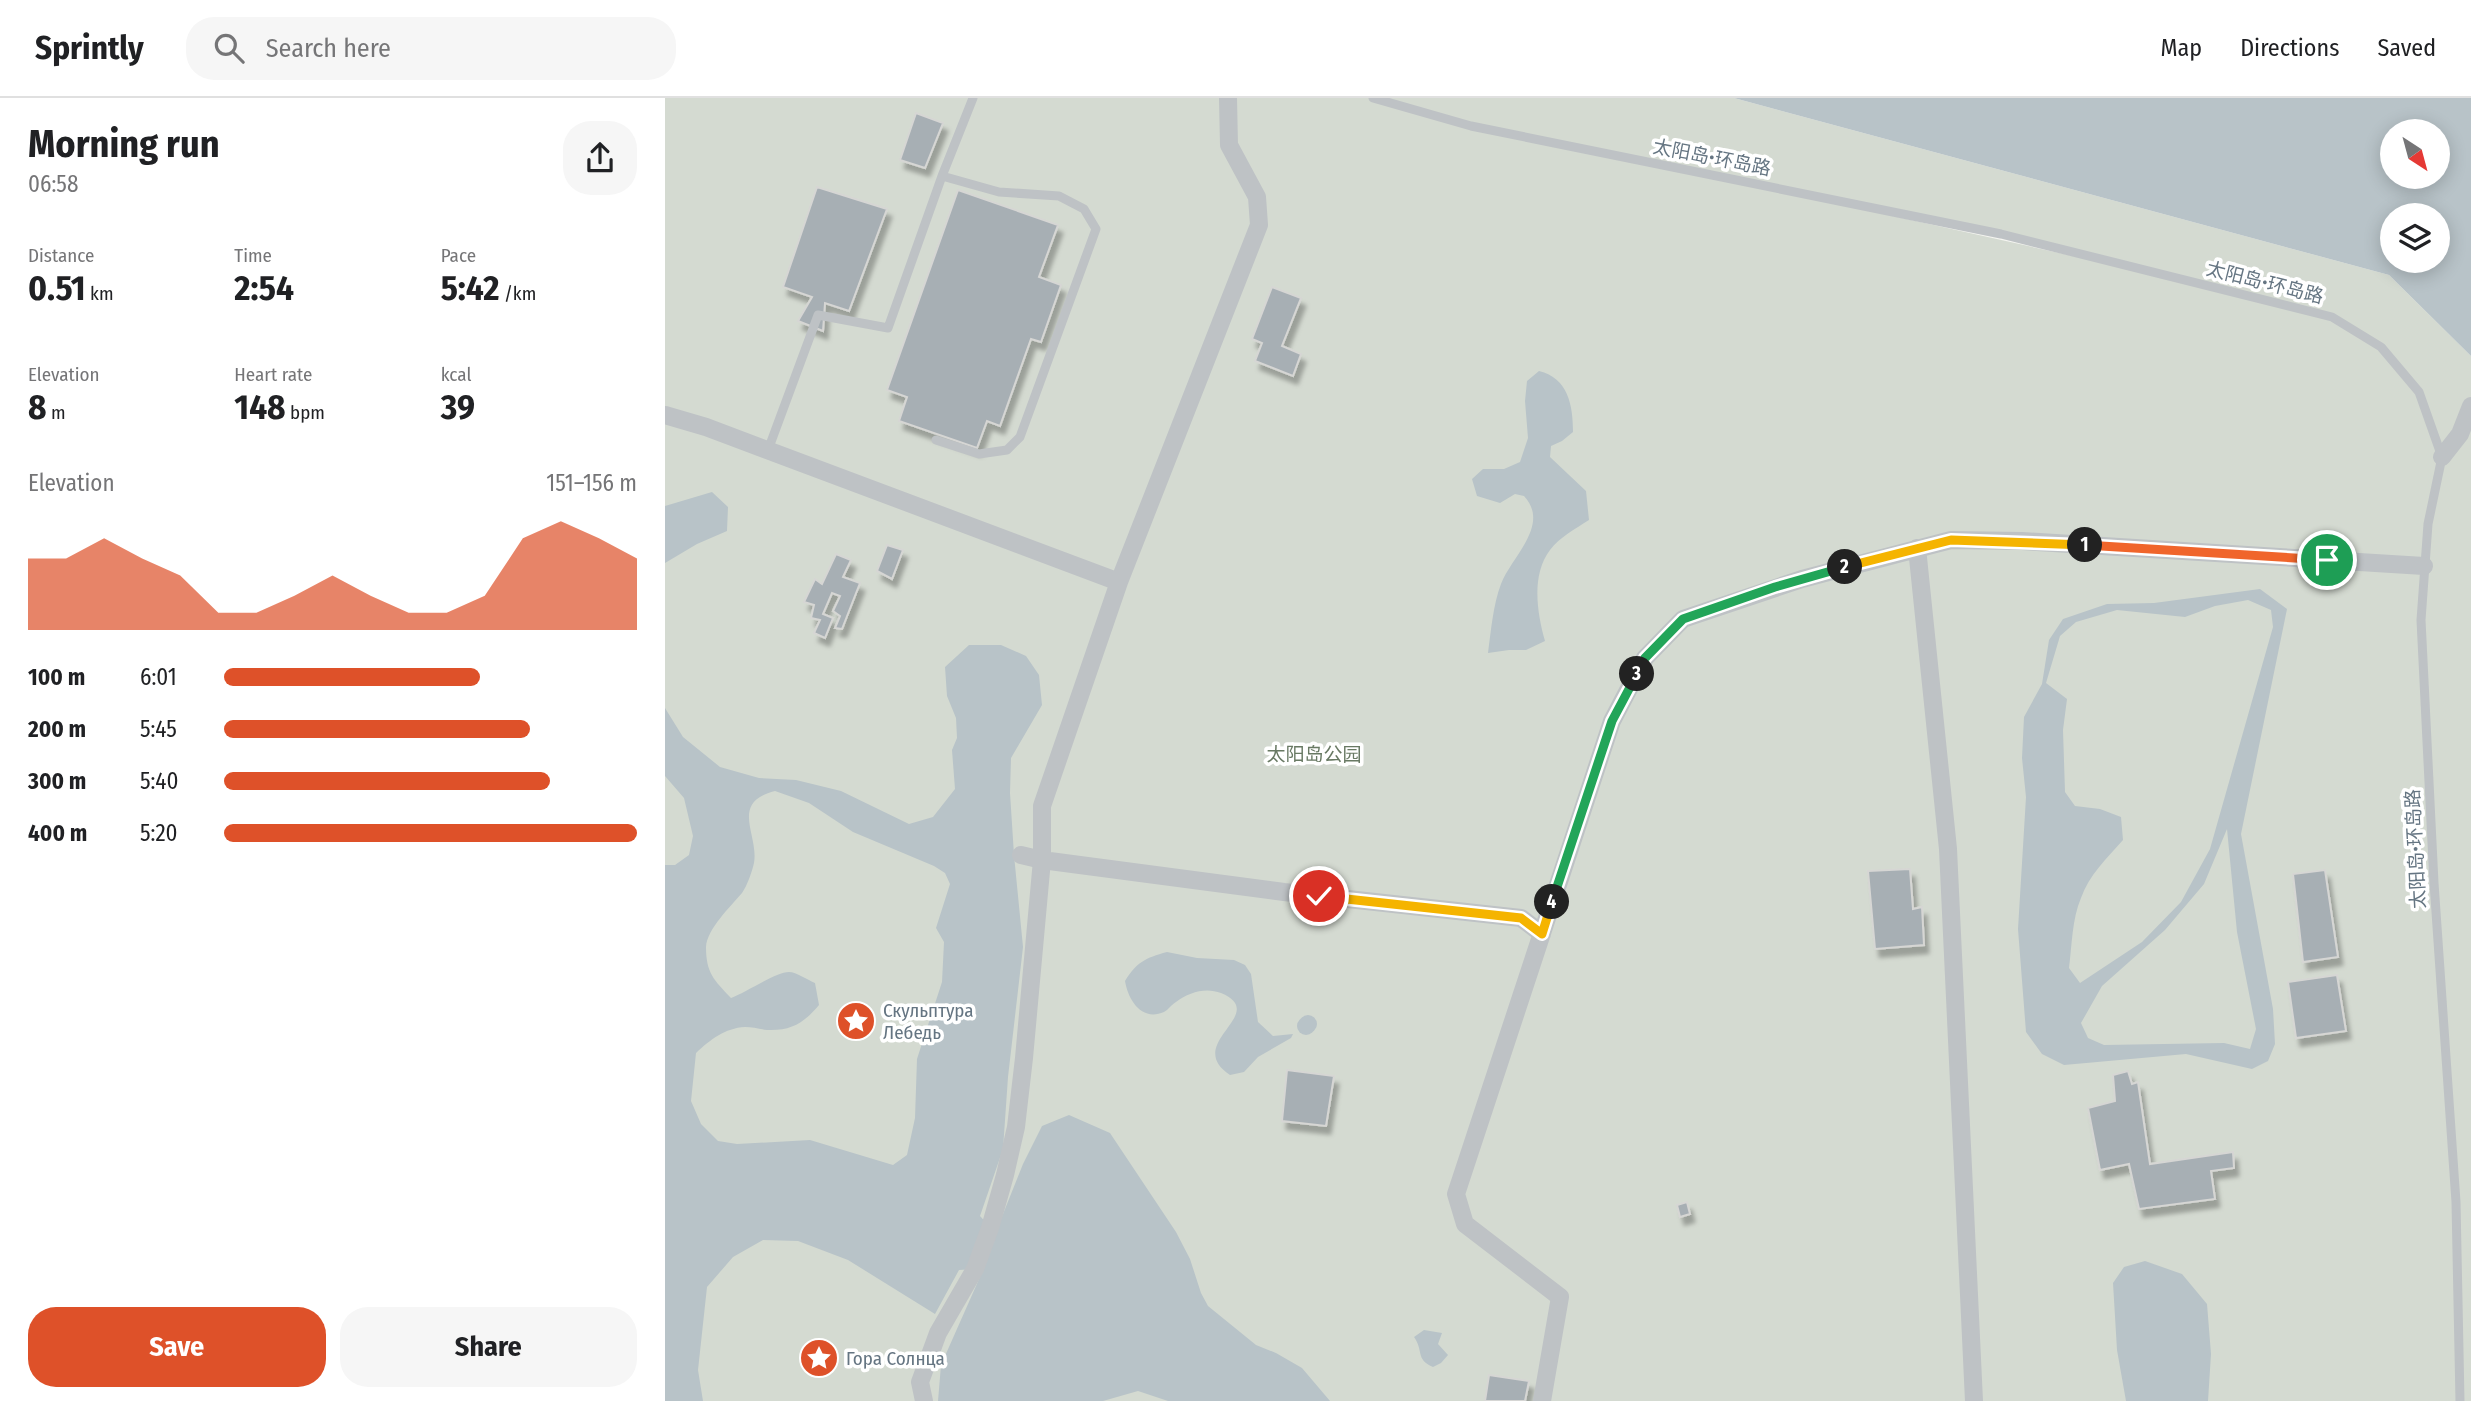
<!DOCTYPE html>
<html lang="en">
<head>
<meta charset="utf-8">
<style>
  :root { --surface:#fff; --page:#f6f6f6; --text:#202124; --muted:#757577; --line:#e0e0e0; --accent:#de5129 }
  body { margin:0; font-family:"Fira Sans Condensed","Noto Sans SC",sans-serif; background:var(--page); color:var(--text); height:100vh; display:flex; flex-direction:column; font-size:26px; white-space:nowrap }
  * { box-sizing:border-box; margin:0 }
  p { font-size:23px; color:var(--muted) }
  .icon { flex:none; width:38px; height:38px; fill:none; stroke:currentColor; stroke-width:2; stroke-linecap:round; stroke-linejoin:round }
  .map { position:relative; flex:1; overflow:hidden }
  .sheet { display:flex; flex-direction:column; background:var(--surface); width:665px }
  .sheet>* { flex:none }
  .needle { width:46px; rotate:144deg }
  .fabs { position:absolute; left:1715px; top:21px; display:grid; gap:14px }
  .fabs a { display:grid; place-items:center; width:70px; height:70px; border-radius:50%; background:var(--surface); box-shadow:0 4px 18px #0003; font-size:35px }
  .pin { position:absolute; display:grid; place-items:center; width:60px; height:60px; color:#fff; margin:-30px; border:4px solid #fff; border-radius:50%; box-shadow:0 2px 7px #0007 }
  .km { position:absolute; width:35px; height:35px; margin:-18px; border-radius:50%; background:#222; color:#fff; font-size:19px; line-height:35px; text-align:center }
  .round { display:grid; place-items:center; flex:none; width:74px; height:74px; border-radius:28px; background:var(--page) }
  .head { display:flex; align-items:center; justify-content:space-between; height:119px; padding:0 28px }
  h1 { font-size:38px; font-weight:700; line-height:52px }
  .stats { display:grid; grid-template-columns:repeat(3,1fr); gap:10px; height:119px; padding:7px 28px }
  .stats div { display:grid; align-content:center }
  .stats b { font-size:35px; font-weight:700 }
  .stats small { font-size:19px; font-weight:400 }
  .stats p { font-size:19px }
  .chart { height:196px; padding:14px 28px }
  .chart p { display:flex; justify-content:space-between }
  .chart svg { width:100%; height:126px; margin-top:7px; fill:var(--accent); opacity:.7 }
  .cta { display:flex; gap:14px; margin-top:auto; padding:14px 28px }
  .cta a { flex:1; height:80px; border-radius:28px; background:var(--accent); color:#fff; font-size:28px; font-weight:700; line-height:80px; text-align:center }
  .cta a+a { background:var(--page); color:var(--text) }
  ul { padding:0 28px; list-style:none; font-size:23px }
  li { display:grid; grid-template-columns:112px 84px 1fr; align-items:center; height:52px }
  li i { height:18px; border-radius:9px; background:var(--accent) }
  header { display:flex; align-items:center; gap:42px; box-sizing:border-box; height:98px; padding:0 35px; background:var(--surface); border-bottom:2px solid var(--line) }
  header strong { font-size:33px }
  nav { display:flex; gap:38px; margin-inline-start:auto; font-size:24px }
  .search { width:490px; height:63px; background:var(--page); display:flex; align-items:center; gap:18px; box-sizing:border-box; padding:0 24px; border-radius:28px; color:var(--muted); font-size:26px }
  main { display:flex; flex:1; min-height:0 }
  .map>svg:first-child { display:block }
  .green { fill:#d4dad1; fill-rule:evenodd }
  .water { fill:#b8c3c8; fill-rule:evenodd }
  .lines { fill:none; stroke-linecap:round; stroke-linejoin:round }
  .canal { stroke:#b8c3c8; stroke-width:18 }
  .building { fill:#a7afb4; stroke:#d6d6d4; stroke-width:2; filter:url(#shadow) }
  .lane { stroke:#bec2c5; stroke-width:9 }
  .street { stroke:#bec2c5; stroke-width:18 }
  .split-1-casing { stroke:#fff; stroke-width:14 }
  .split-2-casing { stroke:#fff; stroke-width:14 }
  .split-3-casing { stroke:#fff; stroke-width:14 }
  .split-4-casing { stroke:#fff; stroke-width:14 }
  .split-5-casing { stroke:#fff; stroke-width:14 }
  .split-1 { stroke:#f0652b; stroke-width:9 }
  .split-2 { stroke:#f5b400; stroke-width:9 }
  .split-3 { stroke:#22a559; stroke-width:9 }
  .split-4 { stroke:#22a559; stroke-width:9 }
  .split-5 { stroke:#f5b400; stroke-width:9 }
  .labels { text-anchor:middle; stroke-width:7; stroke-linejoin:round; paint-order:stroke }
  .street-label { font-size:19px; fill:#657582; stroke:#fff }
  .park-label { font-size:19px; fill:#687963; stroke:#fff }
  .poi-label { font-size:19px; fill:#657582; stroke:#fff; text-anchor:start }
</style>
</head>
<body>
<header>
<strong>Sprintly</strong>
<div class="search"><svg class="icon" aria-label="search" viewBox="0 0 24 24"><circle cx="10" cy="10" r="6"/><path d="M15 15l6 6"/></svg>Search here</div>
<nav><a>Map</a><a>Directions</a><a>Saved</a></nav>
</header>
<main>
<section class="sheet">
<div class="head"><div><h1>Morning run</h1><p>06:58</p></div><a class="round"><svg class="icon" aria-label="share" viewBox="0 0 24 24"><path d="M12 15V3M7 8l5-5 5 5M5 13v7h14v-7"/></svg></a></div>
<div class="stats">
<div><p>Distance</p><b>0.51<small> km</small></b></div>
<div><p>Time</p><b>2:54</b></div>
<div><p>Pace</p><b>5:42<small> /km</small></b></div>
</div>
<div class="stats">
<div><p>Elevation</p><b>8<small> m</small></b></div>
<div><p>Heart rate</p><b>148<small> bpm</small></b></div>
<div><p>kcal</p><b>39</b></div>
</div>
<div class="chart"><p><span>Elevation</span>151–156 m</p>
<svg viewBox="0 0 160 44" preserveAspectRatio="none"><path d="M0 44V19L10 19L20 12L30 19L40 25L50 38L60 38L70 32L80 25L90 32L100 38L110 38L120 32L130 12L140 6L150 12L160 19V44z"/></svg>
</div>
<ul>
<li><b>100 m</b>6:01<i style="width:62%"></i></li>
<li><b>200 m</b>5:45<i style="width:74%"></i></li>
<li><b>300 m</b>5:40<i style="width:79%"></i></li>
<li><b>400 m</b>5:20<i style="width:100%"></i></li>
</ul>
<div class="cta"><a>Save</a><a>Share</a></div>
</section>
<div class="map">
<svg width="1806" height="1303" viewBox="0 0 1806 1303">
  <defs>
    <filter id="shadow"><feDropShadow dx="4.5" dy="8" stdDeviation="2" flood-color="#0004"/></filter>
  </defs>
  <rect width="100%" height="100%" fill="#f5f5f1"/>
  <path class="green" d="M 0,0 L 1069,0 L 1724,177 L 1806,258 L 1806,1303 L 0,1303 ZM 1084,86 L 1336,136 L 1516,182 Z"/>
  <path class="water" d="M 1069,0 L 1806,0 L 1806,258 L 1724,177 ZM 1727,33 L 1773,33 L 1773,79 L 1727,79 ZM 1727,117 L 1773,117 L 1773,163 L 1727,163 Z
    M 874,273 C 903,280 908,307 908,334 L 897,343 L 886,348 L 885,359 L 921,393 L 924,422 C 910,431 895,439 885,452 C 866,477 872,515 880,543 L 861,552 L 844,552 L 823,555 C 826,533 828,507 836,486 C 846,459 886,427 859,398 L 850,396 L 835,405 L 812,398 L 807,381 L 818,371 L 839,371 L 855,364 L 863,340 L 860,303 L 862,283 Z
    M 47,394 L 63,409 L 62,433 L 32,446 L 0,465 L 0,408 Z
    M 1595,491 L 1622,511 L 1576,736 L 1608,911 L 1610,946 L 1603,963 L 1587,971 L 1521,956 L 1399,967 L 1377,956 L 1361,934 L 1353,831 L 1361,699 L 1357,660 L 1359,619 L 1377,586 L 1384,542 L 1398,521 L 1442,506 L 1489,505 ZM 1583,502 L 1606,512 L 1608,529 L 1545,751 L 1516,804 L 1477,844 L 1415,885 L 1404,870 C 1407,847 1407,821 1416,800 C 1424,777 1442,760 1458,742 L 1456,719 L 1435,711 L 1410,708 L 1400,694 L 1398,632 L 1402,601 L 1381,585 L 1395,538 L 1411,524 L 1452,512 L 1520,519 L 1550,508 ZM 1562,731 L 1572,834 L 1591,931 L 1585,951 L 1559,945 L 1439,947 L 1423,940 L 1416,925 L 1437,888 L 1500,832 L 1539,786 Z
    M 304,547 L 336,547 L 361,558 L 374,577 L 377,607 L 346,660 L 345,695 L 349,757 L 358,849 L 343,979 L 338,1051 L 315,1118 L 325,1129 L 336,1121 L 358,1066 L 377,1028 L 404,1017 L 445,1035 L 511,1134 L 525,1161 L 536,1195 L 543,1208 L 591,1247 L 611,1255 L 637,1270 L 665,1303 L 503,1303 L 473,1293 L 438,1303 L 273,1303 L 276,1267 L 315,1179 L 310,1171 L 294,1172 L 270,1216 L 183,1162 L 133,1143 L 98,1142 L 68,1159 L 42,1189 L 33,1272 L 38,1303 L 0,1303 L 0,767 L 10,767 L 24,757 L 28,738 L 19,700 L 0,678 L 0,610 L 18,639 L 55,669 L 94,680 L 131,682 L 176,693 L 244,726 L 268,719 L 290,691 L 287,652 L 292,640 L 291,620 L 282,598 L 280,569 ZM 110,693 L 144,705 L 188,734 L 269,768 L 280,775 L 285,786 L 271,830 L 279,844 L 277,884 L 252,961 L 250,1020 L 242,1057 L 228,1067 L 145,1042 L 72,1046 L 53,1043 L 36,1026 L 26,1003 L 31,955 C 45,942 60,930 80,929 C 87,929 95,931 102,932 C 126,933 139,925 154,907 L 150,885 C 143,882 131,874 124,874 C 111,874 80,895 66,900 C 49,882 41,875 41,849 C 42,831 66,808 77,795 C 82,788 87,774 89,765 C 94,736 64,705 110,693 Z
    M 502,854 L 532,860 L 569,862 L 580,867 L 586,876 L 593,924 L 608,938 L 628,936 L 626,940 L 593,959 L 579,974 L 565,977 C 517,945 606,916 556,895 C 541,889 524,894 511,904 C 507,906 503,912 499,914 C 476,924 463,901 460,883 C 472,864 480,860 502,854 Z
    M 1480,1163 L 1517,1176 L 1542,1206 L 1546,1256 L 1543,1303 L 1461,1303 L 1452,1252 L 1448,1185 L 1459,1169 Z
    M 759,1232 L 777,1235 L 773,1246 L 783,1257 L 776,1265 L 768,1269 C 750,1261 759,1253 749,1239 Z"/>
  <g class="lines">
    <path class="canal" d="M 641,928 L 643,926"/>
  </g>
  <path class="building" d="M 251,15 L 278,25 L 260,70 L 235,62 Z
    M 152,89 L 222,111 L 184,213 L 160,205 L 158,233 L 133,223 L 147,199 L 118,189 Z
    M 293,92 L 393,127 L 374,179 L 396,187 L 376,244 L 366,241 L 335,328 L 322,323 L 312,350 L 234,323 L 242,299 L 222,292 Z
    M 607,189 L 636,200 L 617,248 L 636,256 L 628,278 L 590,263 L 597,245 L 587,241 Z
    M 222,447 L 238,452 L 227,481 L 212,473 Z
    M 171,456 L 186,462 L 178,479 L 195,485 L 177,531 L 170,530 L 175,518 L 168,513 L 175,498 L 167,495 L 158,516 L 168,520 L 160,540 L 149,535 L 155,522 L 146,520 L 149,507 L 139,504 L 150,481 L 157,486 Z
    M 1245,771 L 1248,811 L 1257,809 L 1259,847 L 1210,851 L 1203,773 Z
    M 1660,772 L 1673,859 L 1638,864 L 1628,776 Z
    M 1672,877 L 1681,933 L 1631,940 L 1623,884 Z
    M 622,972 L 669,978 L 661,1028 L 617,1023 Z
    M 1463,973 L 1467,986 L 1473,984 L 1485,1066 L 1568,1054 L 1569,1070 L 1546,1073 L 1550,1101 L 1474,1111 L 1464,1066 L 1435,1072 L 1423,1010 L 1450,1003 L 1448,977 Z
    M 1022,1104 L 1025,1116 L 1015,1119 L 1012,1107 Z
    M 824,1277 L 864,1283 L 860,1303 L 820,1303 Z"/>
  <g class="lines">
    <path class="lane" d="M 708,0 L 806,28 L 1336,136 L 1667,219 L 1716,249 L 1754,294 L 1777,359 L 1763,426 L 1756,522 L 1769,785 L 1791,1104 L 1795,1303
      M 271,342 L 314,356 L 342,352 L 355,339 L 431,131 L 419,111 L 394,98 L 334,94 L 277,78 L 308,0
      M 103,352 L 153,217 L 223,230 L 277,78"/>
    <path class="street" d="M 0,317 L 41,329 L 454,484 L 377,708 L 377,762 L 359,960 L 351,1029 L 340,1077 L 325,1130 L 310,1171 L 273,1235 L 255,1284 L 259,1303
      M 1777,359 L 1795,336 L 1806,308
      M 1252,450 L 1283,751 L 1309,1303
      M 454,484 L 594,127 L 592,99 L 564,47 L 563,0
      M 356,757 L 377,762 L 619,794 L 856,820 L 877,836
      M 877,1303 L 895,1199 L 800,1126 L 791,1096 L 947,623 L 980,560 L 1018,521 L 1137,481 L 1286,442 L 1357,443 L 1759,468"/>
  </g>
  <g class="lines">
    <defs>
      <path id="split-1" d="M 1420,447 L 1662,462"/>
      <path id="split-2" d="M 1180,469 L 1286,442 L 1420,447"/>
      <path id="split-3" d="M 972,576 L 980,560 L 1018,521 L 1110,489 L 1180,469"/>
      <path id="split-4" d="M 887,804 L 947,623 L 972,576"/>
      <path id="split-5" d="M 654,798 L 856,820 L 877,836 L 887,804"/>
    </defs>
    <use href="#split-1" class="split-1-casing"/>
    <use href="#split-2" class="split-2-casing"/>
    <use href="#split-3" class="split-3-casing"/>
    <use href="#split-4" class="split-4-casing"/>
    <use href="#split-5" class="split-5-casing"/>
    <use href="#split-1" class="split-1"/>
    <use href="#split-2" class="split-2"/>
    <use href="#split-3" class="split-3"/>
    <use href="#split-4" class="split-4"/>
    <use href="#split-5" class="split-5"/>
  </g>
  <defs>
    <symbol id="sight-disc" viewBox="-11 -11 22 22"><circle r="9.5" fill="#de5129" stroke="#fff"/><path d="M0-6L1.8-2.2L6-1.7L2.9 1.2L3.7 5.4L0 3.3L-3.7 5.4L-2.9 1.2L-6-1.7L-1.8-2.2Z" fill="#fff"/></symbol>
  </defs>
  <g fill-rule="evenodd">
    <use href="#sight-disc" x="169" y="901" width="44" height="44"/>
    <use href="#sight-disc" x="132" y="1238" width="44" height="44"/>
  </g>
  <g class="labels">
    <g class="street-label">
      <text transform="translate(1047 59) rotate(11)" y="7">太阳岛•环岛路</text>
      <text transform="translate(1600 184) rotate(14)" y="7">太阳岛•环岛路</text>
      <text transform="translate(1750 751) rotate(-93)" y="7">太阳岛•环岛路</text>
    </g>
    <g class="park-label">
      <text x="649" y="663">太阳岛公园</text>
    </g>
    <g class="poi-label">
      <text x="218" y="919">Скульптура<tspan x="218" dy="22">Лебедь</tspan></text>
      <text x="181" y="1267">Гора Солнца</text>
    </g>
  </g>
</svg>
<div class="fabs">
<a><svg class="needle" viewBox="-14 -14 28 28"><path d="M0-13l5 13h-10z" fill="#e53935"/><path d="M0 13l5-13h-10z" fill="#757577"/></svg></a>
<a><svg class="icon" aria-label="layers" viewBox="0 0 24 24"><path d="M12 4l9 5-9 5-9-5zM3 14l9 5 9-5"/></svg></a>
</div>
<div class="pin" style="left:1662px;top:462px;background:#1e9e55"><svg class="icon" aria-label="arrive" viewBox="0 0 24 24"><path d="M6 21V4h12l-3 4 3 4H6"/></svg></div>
<div class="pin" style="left:654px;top:798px;background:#d93025"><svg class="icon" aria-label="check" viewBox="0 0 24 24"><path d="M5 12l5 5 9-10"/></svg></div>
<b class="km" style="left:1420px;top:447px">1</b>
<b class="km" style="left:1180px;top:469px">2</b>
<b class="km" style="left:972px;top:576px">3</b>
<b class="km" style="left:887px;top:804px">4</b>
</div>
</main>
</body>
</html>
